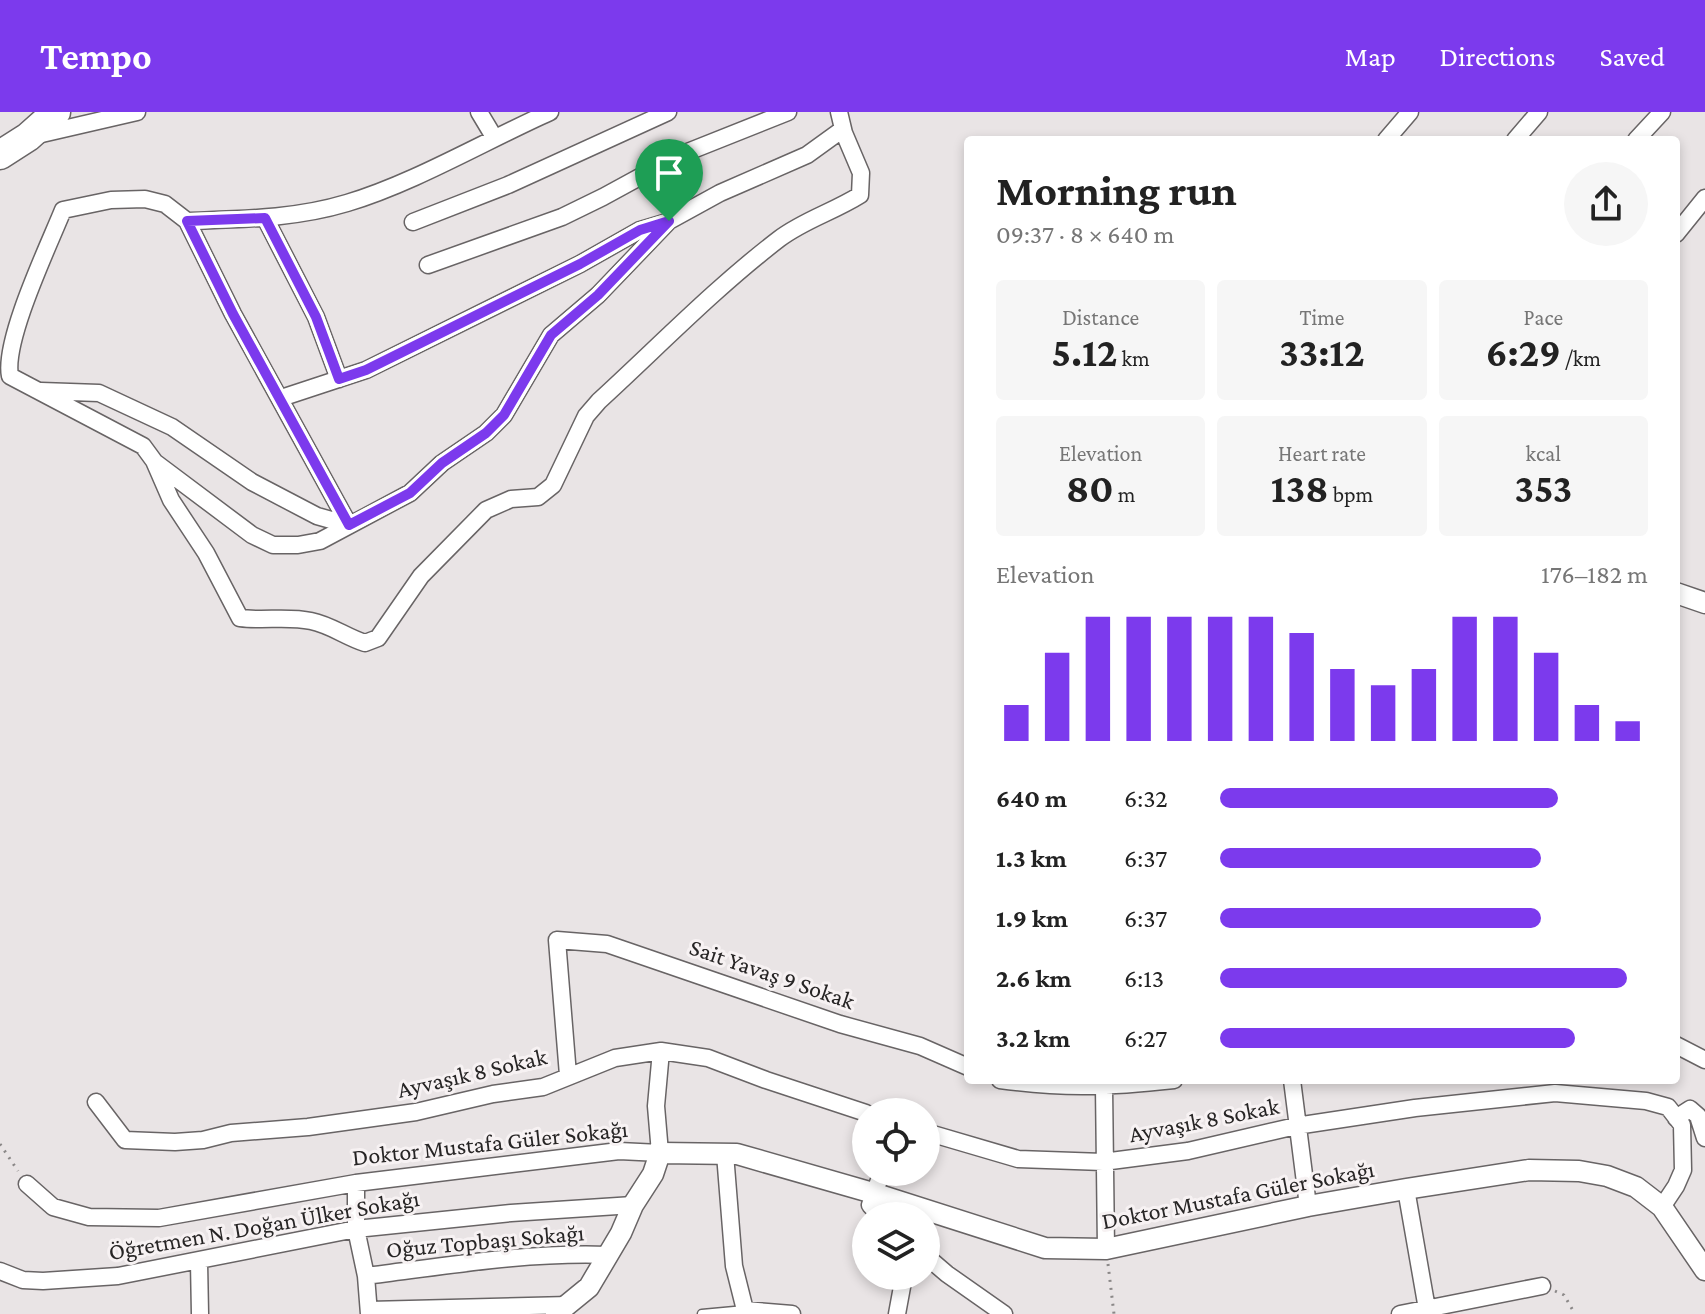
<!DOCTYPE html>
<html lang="en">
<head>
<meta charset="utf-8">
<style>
  :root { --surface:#fff; --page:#f6f6f6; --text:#222; --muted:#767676; --accent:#7c3aed }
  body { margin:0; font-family:"Crimson Pro",serif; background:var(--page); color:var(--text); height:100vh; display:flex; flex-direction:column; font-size:30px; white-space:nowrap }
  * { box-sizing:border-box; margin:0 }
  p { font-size:26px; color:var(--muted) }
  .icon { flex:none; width:44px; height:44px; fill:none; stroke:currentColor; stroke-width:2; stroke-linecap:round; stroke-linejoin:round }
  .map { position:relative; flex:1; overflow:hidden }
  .panel { position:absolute; left:964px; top:24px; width:716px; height:948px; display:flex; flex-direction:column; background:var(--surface); border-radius:8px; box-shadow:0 4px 12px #0003 }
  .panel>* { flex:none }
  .controls { position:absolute; left:852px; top:986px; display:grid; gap:16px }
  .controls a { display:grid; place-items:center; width:88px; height:88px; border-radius:50%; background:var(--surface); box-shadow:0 4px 12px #0003; font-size:40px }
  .pin { position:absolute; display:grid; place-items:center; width:68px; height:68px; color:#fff; margin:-82px -34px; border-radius:50% 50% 50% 0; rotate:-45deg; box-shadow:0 0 8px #0007 }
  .pin .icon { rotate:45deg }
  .round { display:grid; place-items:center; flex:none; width:84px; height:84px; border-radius:42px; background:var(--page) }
  .head { display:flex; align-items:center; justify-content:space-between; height:136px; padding:0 32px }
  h1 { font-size:44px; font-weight:700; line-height:60px }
  .stats { display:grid; grid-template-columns:repeat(3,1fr); gap:12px; height:136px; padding:8px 32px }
  .stats div { display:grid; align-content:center; border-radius:8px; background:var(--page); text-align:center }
  .stats b { font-size:40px; font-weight:700 }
  .stats small { font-size:22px; font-weight:400 }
  .stats p { font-size:22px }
  .chart { height:224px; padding:16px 32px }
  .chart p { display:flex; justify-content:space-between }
  .chart svg { width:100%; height:144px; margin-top:8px; stroke:var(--accent); stroke-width:6 }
  ul { padding:0 32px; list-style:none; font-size:26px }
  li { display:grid; grid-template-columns:128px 96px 1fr; align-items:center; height:60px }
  li i { height:20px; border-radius:10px; background:var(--accent) }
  header { display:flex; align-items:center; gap:48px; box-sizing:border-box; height:112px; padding:0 40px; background:var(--accent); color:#fff }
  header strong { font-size:38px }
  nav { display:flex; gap:44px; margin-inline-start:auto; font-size:28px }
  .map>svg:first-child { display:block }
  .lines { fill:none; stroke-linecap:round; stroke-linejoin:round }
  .service-casing { stroke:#686465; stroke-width:11 }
  .minor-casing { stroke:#686465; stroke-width:19 }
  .tertiary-casing { stroke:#686465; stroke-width:23 }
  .trunk-casing { stroke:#686465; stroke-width:31 }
  .path { stroke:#8b8888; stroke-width:3; stroke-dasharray:2 6; stroke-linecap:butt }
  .service { stroke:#fff; stroke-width:8 }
  .minor { stroke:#fff; stroke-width:16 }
  .tertiary { stroke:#fff; stroke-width:20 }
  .trunk { stroke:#fff; stroke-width:28 }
  .route-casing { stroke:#fff; stroke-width:16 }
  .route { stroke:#7c3aed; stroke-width:10 }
  .labels { text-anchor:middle; stroke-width:6; stroke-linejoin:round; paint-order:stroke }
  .street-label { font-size:24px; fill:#272525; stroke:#f7f2f3 }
</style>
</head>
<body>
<header>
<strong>Tempo</strong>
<nav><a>Map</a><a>Directions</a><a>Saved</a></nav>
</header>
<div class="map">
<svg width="1705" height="1202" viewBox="0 0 1705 1202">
  <rect width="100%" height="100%" fill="#e9e4e5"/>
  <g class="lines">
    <defs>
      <path id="service" d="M 702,1202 L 745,1198"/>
      <path id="minor" d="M 479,0 L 494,25
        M 33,24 L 137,0
        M 1386,28 L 1410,0
        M 1515,28 L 1539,0
        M 1636,28 L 1662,0
        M 265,106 L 316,205 L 339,267
        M 187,109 C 241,107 294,107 347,91 C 414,71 485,29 550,0
        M 413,110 L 508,73 L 668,0
        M 1676,122 L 1705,86
        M 428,153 L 562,105 L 603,85 L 680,43 L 788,0
        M 41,279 L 99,281 L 172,315 L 252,370 L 317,404 L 349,413
        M 281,286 L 366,258 L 580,152 L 640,118 L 667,110
        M 156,351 L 252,423 L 273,433 L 298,433 L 320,429 L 410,381 L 442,351 L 486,321 L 504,303 L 551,223 L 598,183 L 669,109 L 720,81 L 807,43 L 843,17
        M 349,413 L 233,202 L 187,109 L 165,92 L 145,87 L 111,88 L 63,98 C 48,135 3,229 10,264 L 143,334 L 154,349 L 171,388 L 206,441 L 240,506 C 264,509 288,504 311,509 C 331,513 346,525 365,531 L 378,526 L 421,464 L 486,398 L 511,387 L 538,385 L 553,373 L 586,304 L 599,289 C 658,235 715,176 779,127 C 804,108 833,100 860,83 L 861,61 L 844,21 L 839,0
        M 1676,933 L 1705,948
        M 568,963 L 557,828 L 607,832 L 840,912 L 920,934 L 968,955
        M 1000,968 C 1064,977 1110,975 1174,968
        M 1292,968 L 1308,1094
        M 1104,975 L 1106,1137
        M 96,990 L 125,1028 L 175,1030 L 203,1028 L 231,1021 L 308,1015 L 416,1000 L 493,982 L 543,975 L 615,946 L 661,939 L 708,946 L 766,968 L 866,1001
        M 1676,1006 L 1690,997 L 1698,1004 L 1705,1026
        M 926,1020 L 1018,1047 L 1103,1050 L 1188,1039 L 1296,1014 L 1415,996 L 1555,981 L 1646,989 L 1668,995 L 1682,1013 L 1683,1058 L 1676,1074 L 1662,1095
        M 725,1042 L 734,1154 L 746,1202
        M 356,1071 L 356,1117 L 366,1164 L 369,1202
        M 27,1072 L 53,1095 L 89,1105 L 159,1106 L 356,1071 L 619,1039 L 660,1041 L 656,994 L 661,939
        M 1406,1077 L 1427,1197
        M 880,1104 L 870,1093 L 882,1060
        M 926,1144 L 947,1162 L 1004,1202
        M 199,1150 L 200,1202
        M 0,1159 L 23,1168 L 43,1169 L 118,1164 L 356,1117 L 511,1101 L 633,1093
        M 366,1164 C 446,1154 527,1140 608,1143
        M 369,1198 L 569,1193
        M 745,1198 L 792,1202
        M 897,1202 L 904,1164
        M 1400,1202 L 1542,1174"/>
      <path id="tertiary" d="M 1676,481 L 1705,491
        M 556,1202 L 589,1175 L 621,1121 L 633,1093 L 653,1062 L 660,1041 L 737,1042 L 873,1081 L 1045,1136 L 1106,1137 L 1308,1094 L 1406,1077 L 1529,1058 L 1579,1059 L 1607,1064 L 1636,1075 L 1662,1095 L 1705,1158"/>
      <path id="trunk" d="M 0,43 L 28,25 L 56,0"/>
    </defs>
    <use href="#service" class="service-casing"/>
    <use href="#minor" class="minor-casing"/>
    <use href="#tertiary" class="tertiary-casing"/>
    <use href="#trunk" class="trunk-casing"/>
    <path class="path" d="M 0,1032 L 18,1059
      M 1108,1152 L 1114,1202
      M 1555,1179 L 1564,1183 L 1575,1202"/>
    <use href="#service" class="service"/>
    <use href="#minor" class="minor"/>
    <use href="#tertiary" class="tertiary"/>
    <use href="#trunk" class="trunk"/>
  </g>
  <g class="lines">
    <defs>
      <path id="route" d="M 265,106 L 316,205 L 339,267 L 366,258 L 580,152 L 640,118 L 669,109 L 598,183 L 551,223 L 504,303 L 486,321 L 442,351 L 410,381 L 349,413 L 233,202 L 187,109 Z"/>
    </defs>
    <use href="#route" class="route-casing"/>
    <use href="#route" class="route"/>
  </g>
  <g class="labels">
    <g class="street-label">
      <text transform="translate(772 862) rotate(19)" y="8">Sait Yavaş 9 Sokak</text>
      <text transform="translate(472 961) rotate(-13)" y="8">Ayvaşık 8 Sokak</text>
      <text transform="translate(1204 1008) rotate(-11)" y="8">Ayvaşık 8 Sokak</text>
      <text transform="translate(490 1031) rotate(-6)" y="8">Doktor Mustafa Güler Sokağı</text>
      <text transform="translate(1238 1083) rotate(-11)" y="8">Doktor Mustafa Güler Sokağı</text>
      <text transform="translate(264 1113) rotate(-10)" y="8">Öğretmen N. Doğan Ülker Sokağı</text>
      <text transform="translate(485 1129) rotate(-5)" y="8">Oğuz Topbaşı Sokağı</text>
    </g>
  </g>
</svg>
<div class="controls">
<a><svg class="icon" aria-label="locate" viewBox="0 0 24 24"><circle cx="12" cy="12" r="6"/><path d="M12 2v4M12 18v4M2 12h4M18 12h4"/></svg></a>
<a><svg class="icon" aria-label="layers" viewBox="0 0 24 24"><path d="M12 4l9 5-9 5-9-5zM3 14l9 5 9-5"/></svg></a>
</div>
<div class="pin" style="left:669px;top:109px;background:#1e9e55"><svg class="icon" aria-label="arrive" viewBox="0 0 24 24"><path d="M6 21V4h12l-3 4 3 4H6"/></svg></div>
<section class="panel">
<div class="head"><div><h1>Morning run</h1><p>09:37 · 8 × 640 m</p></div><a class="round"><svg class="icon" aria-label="share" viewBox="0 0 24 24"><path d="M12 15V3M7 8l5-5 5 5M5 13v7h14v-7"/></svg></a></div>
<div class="stats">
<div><p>Distance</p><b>5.12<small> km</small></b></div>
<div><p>Time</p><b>33:12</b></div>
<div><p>Pace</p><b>6:29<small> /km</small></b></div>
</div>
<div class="stats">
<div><p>Elevation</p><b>80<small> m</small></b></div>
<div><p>Heart rate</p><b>138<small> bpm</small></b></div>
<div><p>kcal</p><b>353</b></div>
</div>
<div class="chart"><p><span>Elevation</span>176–182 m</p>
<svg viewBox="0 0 160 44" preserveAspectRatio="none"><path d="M5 44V33M15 44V17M25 44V6M35 44V6M45 44V6M55 44V6M65 44V6M75 44V11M85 44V22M95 44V27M105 44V22M115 44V6M125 44V6M135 44V17M145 44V33M155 44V38"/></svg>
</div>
<ul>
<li><b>640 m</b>6:32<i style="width:79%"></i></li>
<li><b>1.3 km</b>6:37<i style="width:75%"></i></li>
<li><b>1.9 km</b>6:37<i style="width:75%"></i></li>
<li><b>2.6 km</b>6:13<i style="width:95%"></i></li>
<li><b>3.2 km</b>6:27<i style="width:83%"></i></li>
</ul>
</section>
</div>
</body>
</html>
